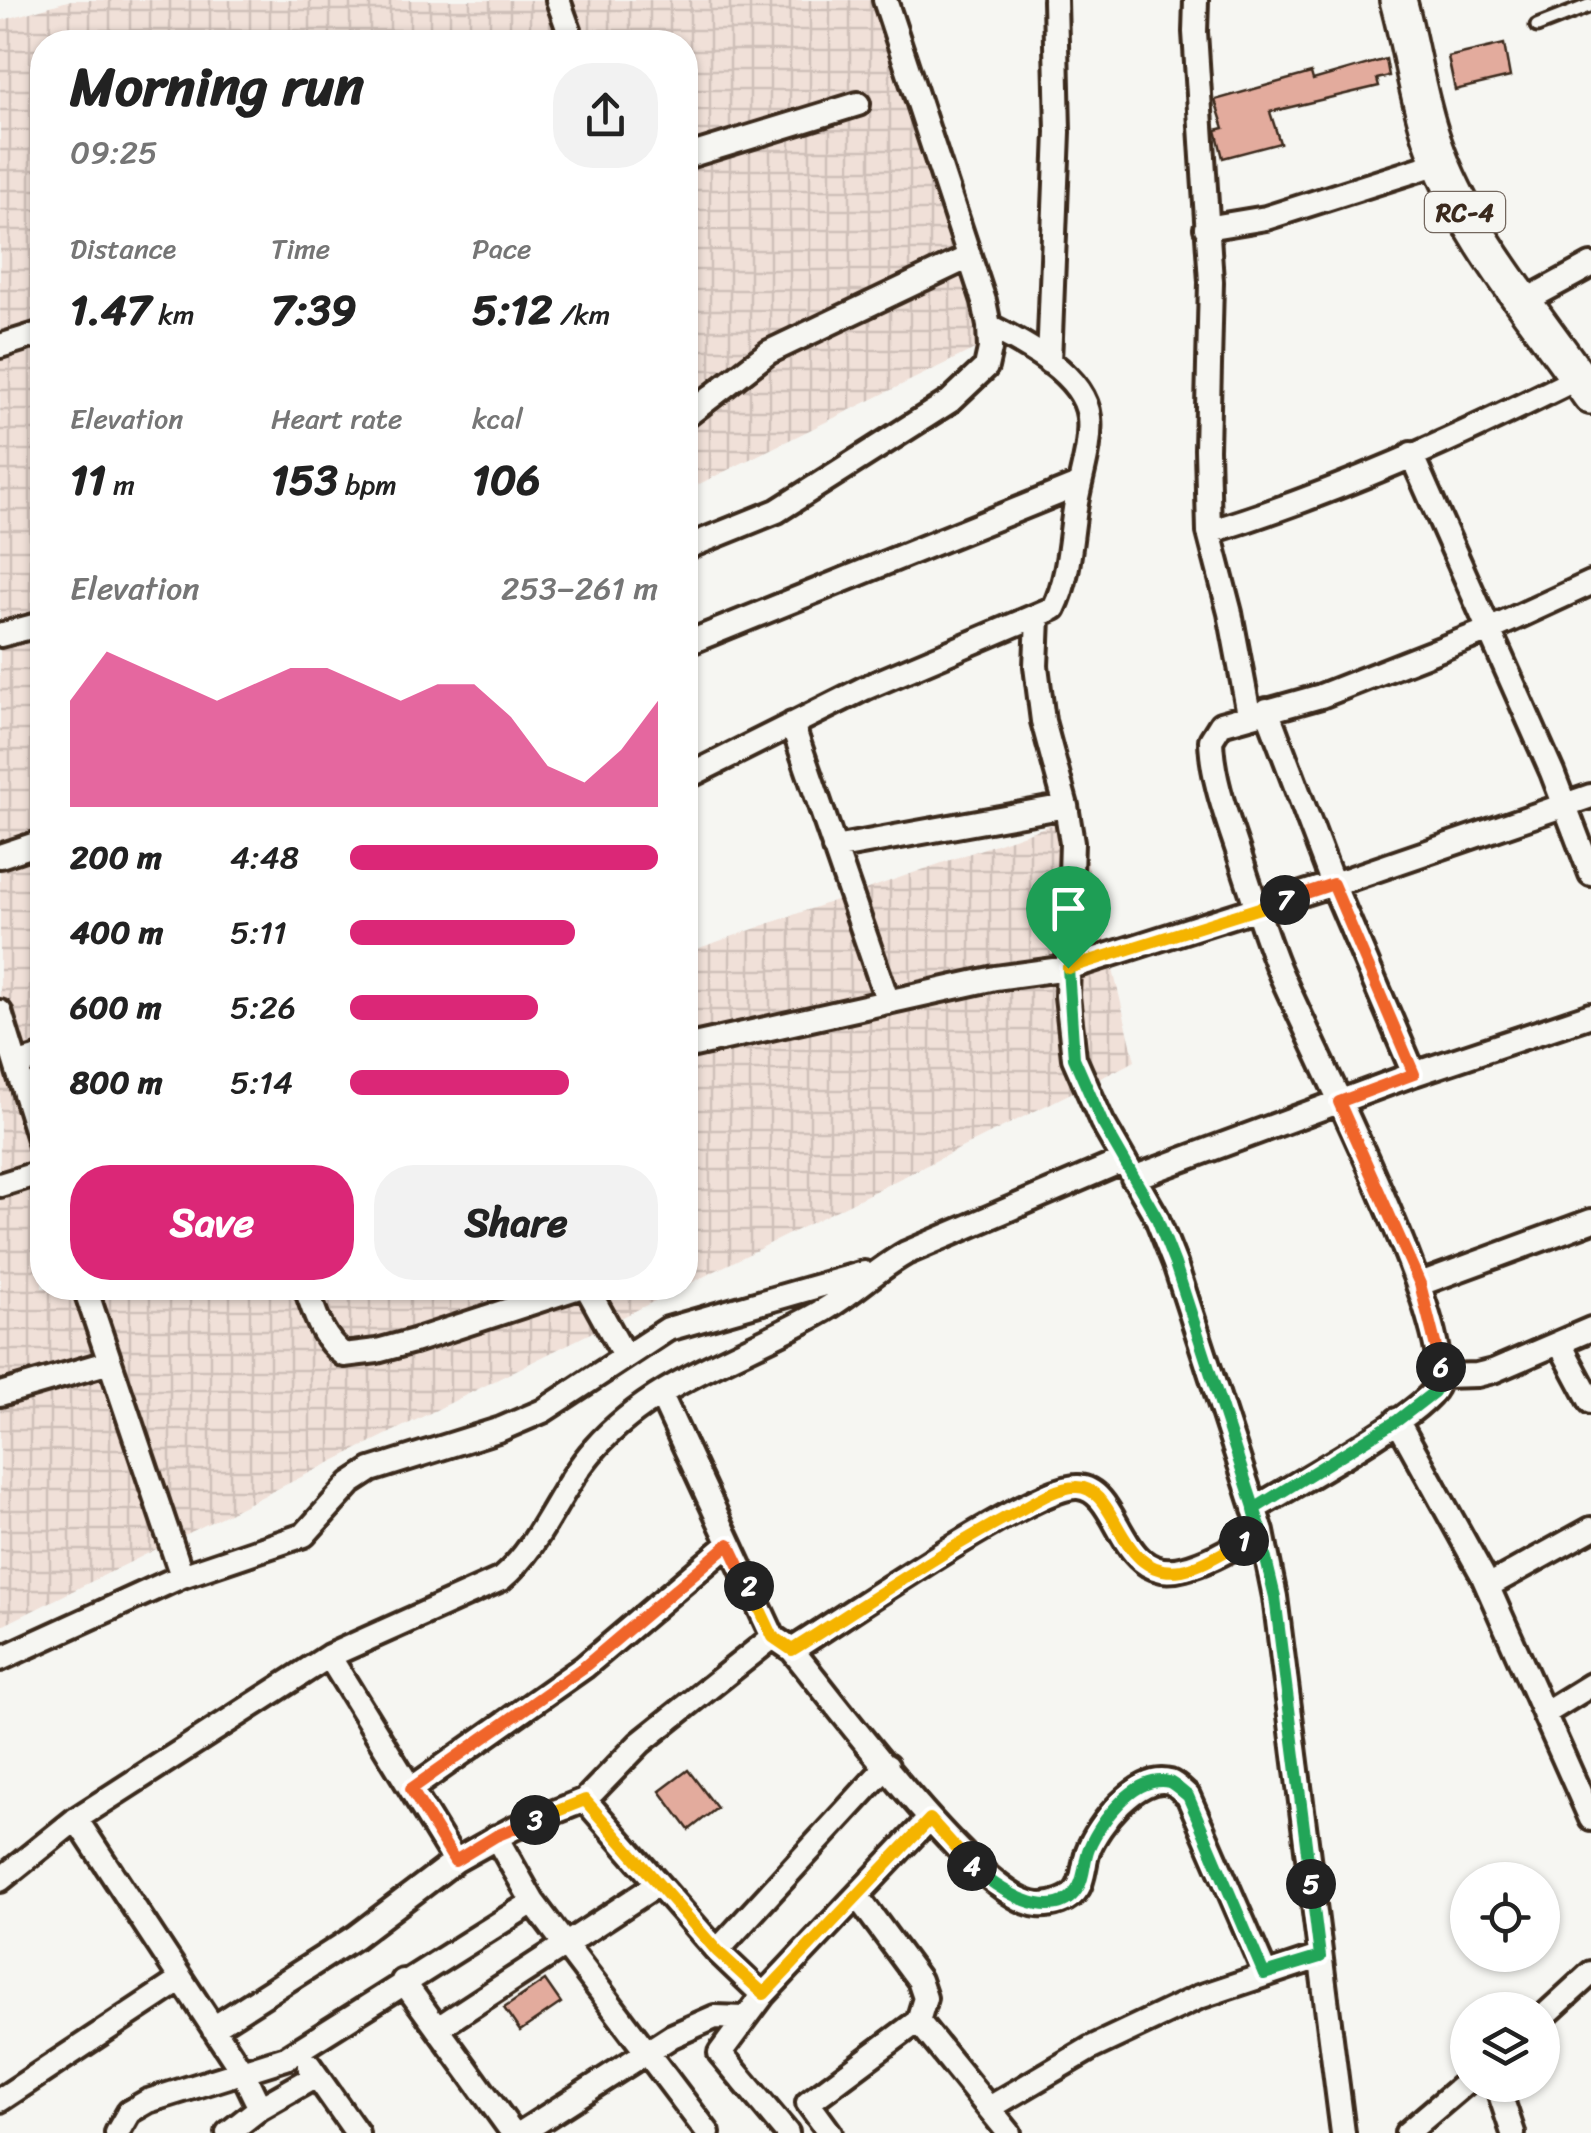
<!DOCTYPE html>
<html lang="en">
<head>
<meta charset="utf-8">
<style>
  :root { --surface:#fff; --page:#f2f2f2; --text:#222; --muted:#767676; --accent:#db2777 }
  body { margin:0; font-family:Sriracha,sans-serif; background:var(--page); color:var(--text); height:100vh; display:flex; flex-direction:column; font-size:38px; white-space:nowrap }
  * { box-sizing:border-box; margin:0 }
  p { font-size:32px; color:var(--muted) }
  .icon { flex:none; width:55px; height:55px; fill:none; stroke:currentColor; stroke-width:2; stroke-linecap:round; stroke-linejoin:round }
  .map { position:relative; flex:1; overflow:hidden }
  .side { position:absolute; left:30px; top:30px; width:668px; height:1270px; display:flex; flex-direction:column; background:var(--surface); border-radius:40px; box-shadow:0 2px 8px #0004 }
  .side>* { flex:none }
  .tools { position:absolute; left:1450px; top:1862px; display:grid; gap:20px }
  .tools a { display:grid; place-items:center; width:110px; height:110px; border-radius:50%; background:var(--surface); box-shadow:0 2px 8px #0004; font-size:50px }
  .pin { position:absolute; display:grid; place-items:center; width:85px; height:85px; color:#fff; margin:-102px -42px; border-radius:50% 50% 50% 0; rotate:-45deg; box-shadow:0 0 10px #0007 }
  .pin .icon { rotate:45deg }
  .km { position:absolute; width:50px; height:50px; margin:-25px; border-radius:50%; background:#222; color:#fff; font-size:28px; line-height:50px; text-align:center }
  .round { display:grid; place-items:center; flex:none; width:105px; height:105px; border-radius:40px; background:var(--page) }
  .overview { display:flex; align-items:center; justify-content:space-between; height:170px; padding:0 40px }
  h1 { font-size:55px; font-weight:700; line-height:75px }
  .metrics { display:grid; grid-template-columns:repeat(3,1fr); gap:15px; height:170px; padding:10px 40px }
  .metrics div { display:grid; align-content:center }
  .metrics b { font-size:42px; font-weight:700 }
  .metrics small { font-size:28px; font-weight:400 }
  .metrics p { font-size:28px }
  .chart { height:280px; padding:20px 40px }
  .chart p { display:flex; justify-content:space-between }
  .chart svg { width:100%; height:180px; margin-top:10px; fill:var(--accent); opacity:.7 }
  .cta { display:flex; gap:20px; margin-top:auto; padding:20px 40px }
  .cta a { flex:1; height:115px; border-radius:40px; background:var(--accent); color:#fff; font-size:40px; font-weight:700; line-height:115px; text-align:center }
  .cta a+a { background:var(--page); color:var(--text) }
  ul { padding:0 40px; list-style:none; font-size:32px }
  li { display:grid; grid-template-columns:160px 120px 1fr; align-items:center; height:75px }
  li i { height:25px; border-radius:12px; background:var(--accent) }
  .map>svg:first-child { display:block }
  .industrial { fill:url(#industrial-grid) }
  .building { fill:#e3ab9d; stroke:#3b2a1e; stroke-width:2.5 }
  .lines { fill:none; stroke-linecap:round; stroke-linejoin:round }
  .lane-casing { stroke:#3b2a1e; stroke-width:19 }
  .street-casing { stroke:#3b2a1e; stroke-width:30 }
  .primary-casing { stroke:#3b2a1e; stroke-width:42 }
  .lane { stroke:#f6f6f2; stroke-width:11 }
  .street { stroke:#f6f6f2; stroke-width:22 }
  .primary { stroke:#f6f6f2; stroke-width:35 }
  .split-1-casing { stroke:#fff; stroke-width:20 }
  .split-2-casing { stroke:#fff; stroke-width:20 }
  .split-3-casing { stroke:#fff; stroke-width:20 }
  .split-4-casing { stroke:#fff; stroke-width:20 }
  .split-5-casing { stroke:#fff; stroke-width:20 }
  .split-6-casing { stroke:#fff; stroke-width:20 }
  .split-7-casing { stroke:#fff; stroke-width:20 }
  .split-8-casing { stroke:#fff; stroke-width:20 }
  .split-1 { stroke:#22a559; stroke-width:12 }
  .split-2 { stroke:#f5b400; stroke-width:12 }
  .split-3 { stroke:#f0652b; stroke-width:12 }
  .split-4 { stroke:#f5b400; stroke-width:12 }
  .split-5 { stroke:#22a559; stroke-width:12 }
  .split-6 { stroke:#22a559; stroke-width:12 }
  .split-7 { stroke:#f0652b; stroke-width:12 }
  .split-8 { stroke:#f5b400; stroke-width:12 }
  .labels { text-anchor:middle; stroke-width:8; stroke-linejoin:round; paint-order:stroke }
  .shield { fill:#f6f6f2; stroke:#73675e; stroke-width:2.5 }
  .shield-label { font-size:25px; font-weight:bold; fill:#3b2a1e }
</style>
</head>
<body>
<div class="map">
<svg width="1591" height="2133" viewBox="0 0 1591 2133">
  <defs>
    <pattern id="industrial-grid" width="8" height="8" patternUnits="userSpaceOnUse" patternTransform="scale(2.5)"><rect width="8" height="8" fill="#f0e0d8"/><path d="M0 4h8M4 0v8" fill="none" stroke="#cfc0b9"/></pattern>
  </defs>
  <rect width="100%" height="100%" fill="#f6f6f2"/>
  <filter id="ink" filterUnits="userSpaceOnUse"><feTurbulence type="fractalNoise" baseFrequency=".01" numOctaves="2"/><feDisplacementMap in="SourceGraphic" scale="20" xChannelSelector="R" yChannelSelector="G"/><feConvolveMatrix kernelMatrix="1 2 1 2 8 2 1 2 1" color-interpolation-filters="sRGB"/></filter>
  <g filter="url(#ink)">
    <path class="industrial" d="M 71,0 L 887,0 L 999,337 L 685,491 L 685,42 L 42,42 L 42,1288 L 681,1288 L 0,1627 L 0,21 Z
      M 1076,816 L 1135,1061 L 685,1286 L 685,953 Z"/>
    <path class="building" d="M 1504,44 L 1510,77 L 1455,90 L 1448,57 Z
      M 1386,59 L 1389,76 L 1377,79 L 1379,86 L 1270,112 L 1280,143 L 1223,158 L 1216,130 L 1224,128 L 1215,100 L 1311,73 L 1313,80 Z
      M 688,1770 L 717,1808 L 689,1830 L 660,1791 Z
      M 545,1980 L 561,2003 L 520,2031 L 504,2008 Z"/>
    <g class="lines">
      <defs>
        <path id="lane" d="M 1537,26 L 1591,5"/>
        <path id="street" d="M 558,0 L 573,42
          M 1196,0 L 1195,32 L 1211,282 L 1207,449 L 1209,532 L 1230,613 L 1249,714
          M 685,157 L 858,104
          M 1206,228 L 1266,218 L 1442,162
          M 1521,303 L 1591,265
          M 0,346 L 42,333
          M 1049,362 L 1058,132 L 1055,0
          M 685,417 L 769,352 L 969,257
          M 1411,454 L 1552,772 L 1591,874
          M 1209,532 C 1337,493 1459,437 1578,378
          M 685,548 L 777,511 L 950,401 L 986,367 L 990,349 L 989,326 L 984,301 L 885,0
          M 1038,617 L 1036,666 L 1043,721 L 1066,806 L 1072,843 L 1067,996 L 1074,1058 L 1102,1122 L 1156,1216 L 1175,1264 L 1262,1532 L 1275,1597 L 1343,2133
          M 0,635 L 42,624
          M 685,644 L 1078,485
          M 1267,710 L 1333,884 L 1414,1074
          M 792,724 L 888,1002
          M 685,778 L 865,688 L 1054,608 C 1069,578 1070,542 1075,509 C 1079,480 1092,447 1089,417 C 1084,374 1023,343 989,326
          M 834,848 L 1066,806
          M 0,856 L 42,842
          M 0,1012 L 42,1149
          M 685,1047 L 995,978 L 1068,968 L 1352,878 L 1591,796
          M 18,1064 L 42,1057
          M 1133,1178 L 1414,1074 L 1591,1015
          M 0,1185 L 42,1172
          M 1420,1284 L 1591,1221
          M 85,1288 L 182,1576
          M 306,1288 C 315,1313 321,1338 344,1355 L 377,1351 L 414,1341 L 576,1288
          M 587,1288 L 624,1355
          M 1560,1344 L 1591,1402
          M 1442,1376 L 1477,1375 L 1493,1371 L 1591,1329
          M 0,1394 L 110,1362
          M 661,1395 L 773,1637 L 792,1650 C 833,1700 981,1901 1038,1905 C 1051,1906 1071,1900 1078,1888 C 1084,1878 1084,1862 1088,1851 C 1097,1826 1138,1773 1170,1782 C 1176,1784 1183,1792 1188,1796 L 1265,1973
          M 1397,1420 L 1482,1574 L 1591,1819
          M 1254,1509 C 1289,1488 1421,1416 1436,1387 C 1463,1338 1304,1031 1277,965 C 1263,930 1252,893 1240,857 C 1228,820 1212,780 1211,740 L 1221,724 L 1321,696 L 1489,630 L 1591,583
          M 1488,1586 L 1591,1529
          M 792,1650 C 839,1621 1036,1484 1078,1487 C 1122,1490 1118,1587 1185,1568 C 1212,1561 1237,1545 1262,1532
          M 329,1656 L 455,1861
          M 0,1659 L 182,1576 L 304,1535 L 351,1483 L 371,1470 L 501,1429 L 543,1411 L 668,1329 L 864,1273
          M 1544,1714 L 1591,1685
          M 411,1789 L 584,1667 L 729,1544
          M 585,1800 L 717,1951 L 763,1995
          M 76,1819 L 243,2073 L 260,2108
          M 496,1837 L 533,1902 L 708,2133
          M 0,1880 L 76,1819 L 329,1656 L 501,1579 C 542,1545 559,1488 595,1448 C 656,1379 747,1355 824,1310 C 853,1293 876,1270 906,1253 L 1122,1161
          M 717,1951 L 887,1766
          M 403,1981 L 513,2133
          M 1542,2018 L 1591,1973
          M 918,2021 L 1009,2133
          M 213,2028 L 355,1937 L 455,1861 L 514,1828 L 585,1800 L 640,1743 L 773,1637
          M 438,2028 L 658,1884
          M 309,2065 L 357,2133
          M 1497,2085 L 1513,2133
          M 0,2100 L 181,1980
          M 991,2107 L 1091,2048 L 1199,1997 L 1319,1957
          M 117,2133 L 129,2112 L 148,2101 L 286,2058 L 533,1902
          M 228,2133 L 260,2108 L 316,2076
          M 521,2133 L 672,2036 L 715,2017 L 744,2018
          M 787,2133 L 720,2053 L 763,1995 L 929,1819
          M 830,2133 L 808,2103 L 918,2021 L 925,1998 L 919,1980 L 857,1896
          M 1407,2133 L 1468,2081"/>
        <path id="primary" d="M 1398,0 C 1411,46 1417,97 1433,142 C 1466,238 1535,314 1591,396"/>
      </defs>
      <use href="#lane" class="lane-casing"/>
      <use href="#street" class="street-casing"/>
      <use href="#primary" class="primary-casing"/>
      <use href="#lane" class="lane"/>
      <use href="#street" class="street"/>
      <use href="#primary" class="primary"/>
    </g>
  </g>
  <g class="lines" filter="url(#ink)">
    <defs>
      <path id="split-1" d="M 1068,968 L 1074,1058 L 1102,1122 L 1156,1216 L 1175,1264 L 1262,1532 L 1244,1541"/>
      <path id="split-2" d="M 749,1586 L 773,1637 L 792,1650 C 867,1603 941,1551 1020,1510 C 1036,1501 1057,1487 1076,1487 C 1120,1486 1116,1581 1182,1570 C 1203,1566 1225,1551 1244,1541"/>
      <path id="split-3" d="M 535,1820 L 496,1836 L 455,1861 L 411,1789 L 584,1667 L 729,1544 L 749,1586"/>
      <path id="split-4" d="M 535,1820 L 585,1800 L 717,1951 L 764,1994 L 930,1819 L 972,1866"/>
      <path id="split-5" d="M 972,1866 C 995,1887 1056,1930 1079,1886 C 1085,1875 1084,1860 1089,1848 C 1100,1822 1135,1774 1169,1782 C 1175,1784 1182,1792 1188,1796 L 1264,1974 L 1320,1957 L 1311,1884"/>
      <path id="split-6" d="M 1311,1884 L 1275,1597 L 1254,1509 L 1398,1420 L 1434,1392 L 1442,1376 L 1441,1367"/>
      <path id="split-7" d="M 1285,900 L 1333,884 L 1414,1074 L 1339,1102 L 1420,1284 L 1441,1367"/>
      <path id="split-8" d="M 1068,968 L 1285,900"/>
    </defs>
    <use href="#split-1" class="split-1-casing"/>
    <use href="#split-2" class="split-2-casing"/>
    <use href="#split-3" class="split-3-casing"/>
    <use href="#split-4" class="split-4-casing"/>
    <use href="#split-5" class="split-5-casing"/>
    <use href="#split-6" class="split-6-casing"/>
    <use href="#split-7" class="split-7-casing"/>
    <use href="#split-8" class="split-8-casing"/>
    <use href="#split-1" class="split-1"/>
    <use href="#split-2" class="split-2"/>
    <use href="#split-3" class="split-3"/>
    <use href="#split-4" class="split-4"/>
    <use href="#split-5" class="split-5"/>
    <use href="#split-6" class="split-6"/>
    <use href="#split-7" class="split-7"/>
    <use href="#split-8" class="split-8"/>
  </g>
  <g class="labels">
    <rect class="shield" x="1425" y="192" width="80" height="40" rx="8"/>
    <g class="shield-label">
      <text x="1465" y="221">RC-4</text>
    </g>
  </g>
</svg>
<div class="tools">
<a><svg class="icon" aria-label="locate" viewBox="0 0 24 24"><circle cx="12" cy="12" r="6"/><path d="M12 2v4M12 18v4M2 12h4M18 12h4"/></svg></a>
<a><svg class="icon" aria-label="layers" viewBox="0 0 24 24"><path d="M12 4l9 5-9 5-9-5zM3 14l9 5 9-5"/></svg></a>
</div>
<div class="pin" style="left:1068px;top:968px;background:#1e9e55"><svg class="icon" aria-label="arrive" viewBox="0 0 24 24"><path d="M6 21V4h12l-3 4 3 4H6"/></svg></div>
<b class="km" style="left:1244px;top:1541px">1</b>
<b class="km" style="left:749px;top:1586px">2</b>
<b class="km" style="left:535px;top:1820px">3</b>
<b class="km" style="left:972px;top:1866px">4</b>
<b class="km" style="left:1311px;top:1884px">5</b>
<b class="km" style="left:1441px;top:1367px">6</b>
<b class="km" style="left:1285px;top:900px">7</b>
<section class="side">
<div class="overview"><div><h1>Morning run</h1><p>09:25</p></div><a class="round"><svg class="icon" aria-label="share" viewBox="0 0 24 24"><path d="M12 15V3M7 8l5-5 5 5M5 13v7h14v-7"/></svg></a></div>
<div class="metrics">
<div><p>Distance</p><b>1.47<small> km</small></b></div>
<div><p>Time</p><b>7:39</b></div>
<div><p>Pace</p><b>5:12<small> /km</small></b></div>
</div>
<div class="metrics">
<div><p>Elevation</p><b>11<small> m</small></b></div>
<div><p>Heart rate</p><b>153<small> bpm</small></b></div>
<div><p>kcal</p><b>106</b></div>
</div>
<div class="chart"><p><span>Elevation</span>253–261 m</p>
<svg viewBox="0 0 160 44" preserveAspectRatio="none"><path d="M0 44V18L10 6L20 10L30 14L40 18L50 14L60 10L70 10L80 14L90 18L100 14L110 14L120 22L130 34L140 38L150 30L160 18V44z"/></svg>
</div>
<ul>
<li><b>200 m</b>4:48<i style="width:100%"></i></li>
<li><b>400 m</b>5:11<i style="width:73%"></i></li>
<li><b>600 m</b>5:26<i style="width:61%"></i></li>
<li><b>800 m</b>5:14<i style="width:71%"></i></li>
</ul>
<div class="cta"><a>Save</a><a>Share</a></div>
</section>
</div>
</body>
</html>
